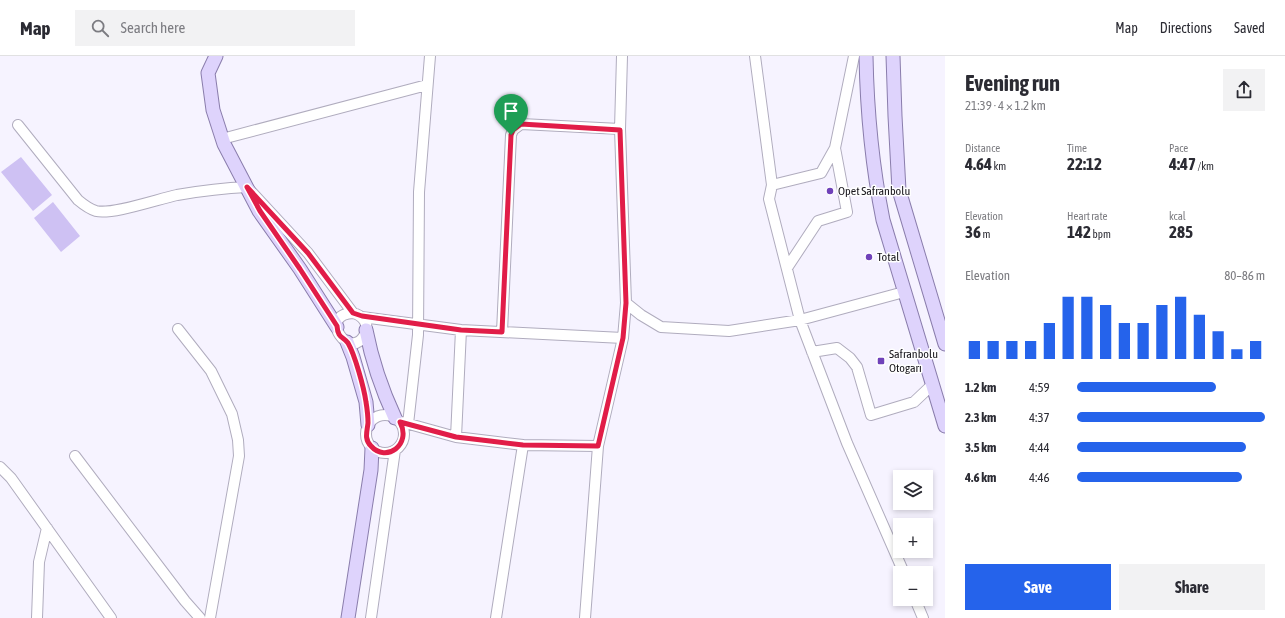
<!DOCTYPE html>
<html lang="en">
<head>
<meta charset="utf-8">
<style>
  :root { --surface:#fff; --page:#f2f2f3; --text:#2b2b33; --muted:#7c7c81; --line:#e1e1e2; --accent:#2563eb }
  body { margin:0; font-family:"Asap Condensed",sans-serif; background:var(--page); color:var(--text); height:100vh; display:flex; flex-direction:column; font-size:15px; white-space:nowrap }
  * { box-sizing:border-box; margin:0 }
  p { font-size:13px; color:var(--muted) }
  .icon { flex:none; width:22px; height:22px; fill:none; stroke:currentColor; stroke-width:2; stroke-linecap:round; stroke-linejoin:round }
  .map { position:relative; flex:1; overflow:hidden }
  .drawer { display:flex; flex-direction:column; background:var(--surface); width:340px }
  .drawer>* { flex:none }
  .controls { position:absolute; left:893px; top:414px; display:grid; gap:8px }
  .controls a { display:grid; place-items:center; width:40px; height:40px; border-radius:0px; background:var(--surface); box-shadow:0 2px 6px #0003; font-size:20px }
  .pin { position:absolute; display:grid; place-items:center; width:34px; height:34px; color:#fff; margin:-41px -17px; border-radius:50% 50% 50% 0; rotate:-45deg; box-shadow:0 0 4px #0007 }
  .pin .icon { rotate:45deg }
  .round { display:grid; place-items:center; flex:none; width:42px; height:42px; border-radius:0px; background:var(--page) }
  .summary { display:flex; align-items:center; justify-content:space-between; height:68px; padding:0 20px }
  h1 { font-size:22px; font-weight:700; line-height:30px }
  .figures { display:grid; grid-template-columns:repeat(3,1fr); gap:6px; height:68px; padding:4px 20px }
  .figures div { display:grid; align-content:center }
  .figures b { font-size:17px; font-weight:700 }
  .figures small { font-size:11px; font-weight:400 }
  .figures p { font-size:11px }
  .chart { height:112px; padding:8px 20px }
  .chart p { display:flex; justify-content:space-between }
  .chart svg { width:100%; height:72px; margin-top:4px; stroke:var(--accent); stroke-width:6 }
  .button { display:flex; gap:8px; margin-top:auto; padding:8px 20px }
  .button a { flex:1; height:46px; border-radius:0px; background:var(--accent); color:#fff; font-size:16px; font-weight:700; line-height:46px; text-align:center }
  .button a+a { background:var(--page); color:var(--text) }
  ul { padding:0 20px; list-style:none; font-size:13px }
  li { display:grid; grid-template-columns:64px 48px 1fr; align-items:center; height:30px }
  li i { height:10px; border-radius:5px; background:var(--accent) }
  header { display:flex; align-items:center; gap:24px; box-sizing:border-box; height:56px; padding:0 20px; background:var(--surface); border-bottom:1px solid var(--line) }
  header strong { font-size:19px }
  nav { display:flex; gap:22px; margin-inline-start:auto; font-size:14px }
  .search { width:280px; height:36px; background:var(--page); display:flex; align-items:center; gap:10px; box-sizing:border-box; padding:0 14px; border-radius:0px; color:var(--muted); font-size:15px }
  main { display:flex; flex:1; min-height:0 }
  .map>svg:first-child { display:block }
  .green { fill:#cec1f3 }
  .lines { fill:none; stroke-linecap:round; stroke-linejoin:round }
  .minor-casing { stroke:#b0acbe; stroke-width:12 }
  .major-casing { stroke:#8a7dac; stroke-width:15 }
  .minor { stroke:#fff; stroke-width:10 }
  .major { stroke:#ded3fc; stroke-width:13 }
  .route-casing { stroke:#fff; stroke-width:8 }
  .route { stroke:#e11d48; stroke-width:5 }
  .poi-dot { fill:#6f41b9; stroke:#fff; stroke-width:1.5 }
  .labels { text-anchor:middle; stroke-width:3; stroke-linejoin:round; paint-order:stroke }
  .poi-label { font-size:12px; fill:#18161c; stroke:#fff; text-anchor:start }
</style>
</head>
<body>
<header>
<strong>Map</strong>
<div class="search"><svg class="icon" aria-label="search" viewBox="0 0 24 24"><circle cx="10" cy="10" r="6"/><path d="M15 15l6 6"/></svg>Search here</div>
<nav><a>Map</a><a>Directions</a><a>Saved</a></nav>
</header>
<main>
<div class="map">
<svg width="945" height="562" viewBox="0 0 945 562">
  <rect width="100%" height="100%" fill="#f6f3ff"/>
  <path class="green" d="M 21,101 L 52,139 L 33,155 L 1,116 Z
    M 53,146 L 80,180 L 61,196 L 34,162 Z"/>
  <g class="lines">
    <defs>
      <path id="minor" d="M 755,0 L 772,129
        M 854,0 L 835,92 L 821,117 L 772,129 L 769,143 L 800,264 L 847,387 L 904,517
        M 18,69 L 78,144 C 84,149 89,153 96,155 C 112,159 158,143 177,139 C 200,135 223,132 247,131 L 308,197 L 353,257 C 362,259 370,268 365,278 C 351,307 316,259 353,257
        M 620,73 L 622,0
        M 222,83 L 427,29
        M 787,212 L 818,165 L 847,156 L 835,92
        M 362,261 L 461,274 L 623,282
        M 178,273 L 211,315 L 232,358 L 238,384 L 239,400 L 210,562
        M 502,276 L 511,79 L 513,74 L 521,68 L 620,73 L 626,247 L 641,259 L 661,271 L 729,275 L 800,264 L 904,236
        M 812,296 L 837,292 L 850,302 L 857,311 L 871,359 L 914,346 L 933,328
        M366 378a19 19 0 1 1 38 0a19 19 0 1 1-38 0Z
        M 402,366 L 456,381 L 523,389 L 598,390
        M 408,368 L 418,279 L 419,136 L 430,0
        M 456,381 L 461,274
        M 75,400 L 185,545 L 200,562
        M 0,411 L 11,422 L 111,562
        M 915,543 L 923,562
        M 37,562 L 39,506 L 47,472
        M 371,562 L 395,394
        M 496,562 L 523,389
        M 585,562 L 598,390 L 623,282 L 626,247"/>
      <path id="major" d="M 216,0 L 208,17 L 213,54 L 224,88 L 259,155 L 300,213 L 337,271
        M 866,0 C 867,55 872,109 883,164 L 945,370
        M 893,0 L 895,60 L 899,134 L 945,288
        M 366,274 C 372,305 382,334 395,362
        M 347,286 L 353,301 L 366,346 L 368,369
        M 348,562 L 371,414 L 372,392"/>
    </defs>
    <use href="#minor" class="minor-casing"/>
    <use href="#major" class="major-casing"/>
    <use href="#minor" class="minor"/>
    <use href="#major" class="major"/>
  </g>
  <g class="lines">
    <defs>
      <path id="route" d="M 521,68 L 620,74 L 626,247 L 623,282 L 598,390 L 523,389 L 490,385 L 456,381 L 400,366 C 412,389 386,407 371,390 C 364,383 367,376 368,367 C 368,361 367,352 366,346 C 364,332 355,299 348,287 C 343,280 338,283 337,270 L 300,213 L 260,155 L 247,131 L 308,197 L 353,257 L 362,260 L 461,274 L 502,276 L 511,79 L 513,74 Z"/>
    </defs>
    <use href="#route" class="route-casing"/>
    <use href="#route" class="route"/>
  </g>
  <g class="poi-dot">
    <circle cx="830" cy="135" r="4"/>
    <circle cx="869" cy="201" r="4"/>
    <rect x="877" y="301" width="8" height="8" rx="2"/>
  </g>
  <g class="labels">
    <g class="poi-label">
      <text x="838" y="139">Opet Safranbolu</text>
      <text x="877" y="205">Total</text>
      <text x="889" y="302">Safranbolu<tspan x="889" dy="14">Otogarı</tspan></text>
    </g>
  </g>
</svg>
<div class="controls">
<a><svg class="icon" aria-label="layers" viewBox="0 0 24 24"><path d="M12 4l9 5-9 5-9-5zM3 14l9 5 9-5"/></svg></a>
<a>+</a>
<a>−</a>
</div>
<div class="pin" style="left:511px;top:79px;background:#1e9e55"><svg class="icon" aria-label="arrive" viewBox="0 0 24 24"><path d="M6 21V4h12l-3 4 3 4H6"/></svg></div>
</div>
<section class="drawer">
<div class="summary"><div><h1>Evening run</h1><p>21:39 · 4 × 1.2 km</p></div><a class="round"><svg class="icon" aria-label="share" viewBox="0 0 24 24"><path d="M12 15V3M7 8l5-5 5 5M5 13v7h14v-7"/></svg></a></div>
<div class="figures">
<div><p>Distance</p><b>4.64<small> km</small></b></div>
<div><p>Time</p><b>22:12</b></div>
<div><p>Pace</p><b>4:47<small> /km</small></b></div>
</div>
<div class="figures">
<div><p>Elevation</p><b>36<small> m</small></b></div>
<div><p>Heart rate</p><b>142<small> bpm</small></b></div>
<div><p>kcal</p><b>285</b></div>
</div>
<div class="chart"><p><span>Elevation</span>80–86 m</p>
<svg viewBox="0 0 160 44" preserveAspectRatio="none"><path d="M5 44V33M15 44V33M25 44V33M35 44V33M45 44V22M55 44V6M65 44V6M75 44V11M85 44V22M95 44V22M105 44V11M115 44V6M125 44V17M135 44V27M145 44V38M155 44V33"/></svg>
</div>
<ul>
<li><b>1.2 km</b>4:59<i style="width:74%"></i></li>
<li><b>2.3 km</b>4:37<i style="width:100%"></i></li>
<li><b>3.5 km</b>4:44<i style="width:90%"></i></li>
<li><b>4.6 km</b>4:46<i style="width:88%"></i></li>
</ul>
<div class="button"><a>Save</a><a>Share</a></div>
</section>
</main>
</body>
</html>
